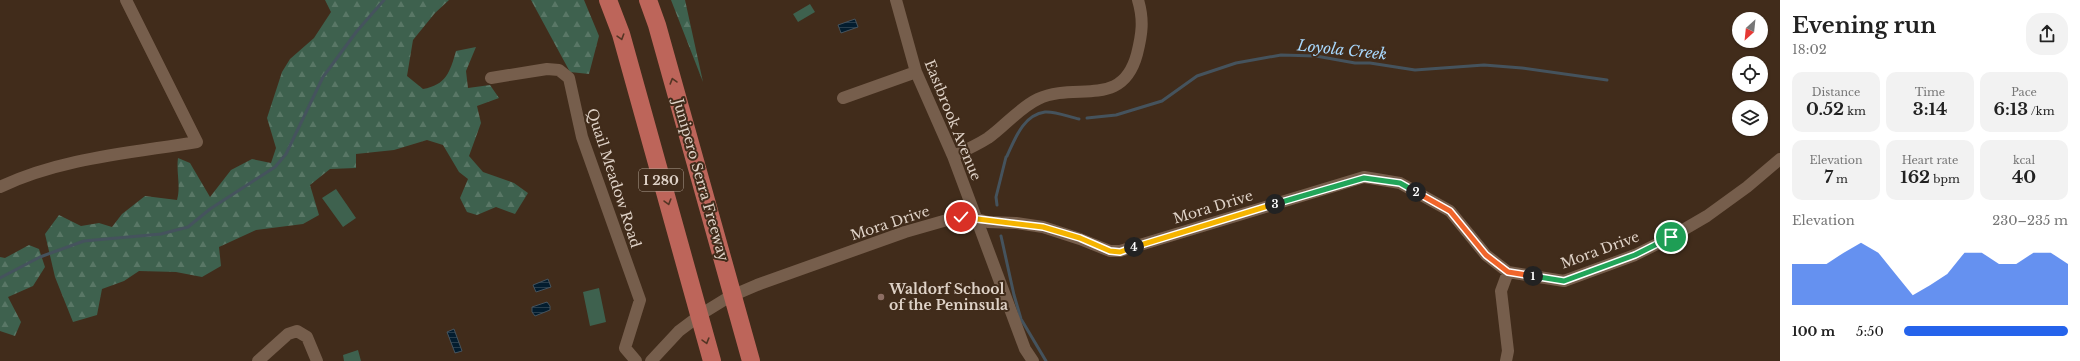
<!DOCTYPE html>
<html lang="en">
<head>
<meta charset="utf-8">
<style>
  :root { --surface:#fff; --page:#f2f2f2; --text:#222; --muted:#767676; --accent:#2563eb }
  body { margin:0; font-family:"Libre Baskerville",serif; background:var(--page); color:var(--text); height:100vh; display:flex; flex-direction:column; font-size:15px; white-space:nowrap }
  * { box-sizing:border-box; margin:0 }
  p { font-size:13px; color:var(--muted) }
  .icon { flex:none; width:22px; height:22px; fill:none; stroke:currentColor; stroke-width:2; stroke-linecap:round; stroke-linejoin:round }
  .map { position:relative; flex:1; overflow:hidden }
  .drawer { display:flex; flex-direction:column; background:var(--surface); width:300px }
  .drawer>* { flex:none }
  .needle { width:26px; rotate:207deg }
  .fabs { position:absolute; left:1732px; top:12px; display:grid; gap:8px }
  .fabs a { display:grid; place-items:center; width:36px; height:36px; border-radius:50%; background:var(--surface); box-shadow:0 1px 3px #0004; font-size:20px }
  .pin { position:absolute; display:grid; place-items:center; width:34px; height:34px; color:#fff; margin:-17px; border:2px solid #fff; border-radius:50%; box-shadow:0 1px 4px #0007 }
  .km { position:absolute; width:20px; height:20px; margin:-10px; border-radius:50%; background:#222; color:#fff; font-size:11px; line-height:20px; text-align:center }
  .round { display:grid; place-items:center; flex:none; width:42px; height:42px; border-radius:16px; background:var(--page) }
  .head { display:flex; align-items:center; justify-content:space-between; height:68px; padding:0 12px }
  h1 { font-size:22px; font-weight:700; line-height:30px }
  .figures { display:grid; grid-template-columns:repeat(3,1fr); gap:6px; height:68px; padding:4px 12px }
  .figures div { display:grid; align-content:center; border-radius:10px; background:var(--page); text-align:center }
  .figures b { font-size:17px; font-weight:700 }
  .figures small { font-size:11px; font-weight:400 }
  .figures p { font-size:11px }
  .chart { height:112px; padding:8px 12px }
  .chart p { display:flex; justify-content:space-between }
  .chart svg { width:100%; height:72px; margin-top:4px; fill:var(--accent); opacity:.7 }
  ul { padding:0 12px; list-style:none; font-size:13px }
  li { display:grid; grid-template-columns:64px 48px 1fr; align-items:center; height:30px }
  li i { height:10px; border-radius:5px; background:var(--accent) }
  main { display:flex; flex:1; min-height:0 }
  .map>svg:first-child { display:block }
  .forest { fill:url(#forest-firs) }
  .park { fill:#3e614e }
  .water { fill:url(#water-rules); stroke:#45535d }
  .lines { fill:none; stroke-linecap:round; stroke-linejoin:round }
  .stream { stroke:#45535d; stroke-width:3 }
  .minor { stroke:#765e4c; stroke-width:12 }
  .highway { stroke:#bd655a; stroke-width:18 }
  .oneway { stroke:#543524 }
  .split-1-casing { stroke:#fff; stroke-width:8 }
  .split-2-casing { stroke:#fff; stroke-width:8 }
  .split-3-casing { stroke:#fff; stroke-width:8 }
  .split-4-casing { stroke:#fff; stroke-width:8 }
  .split-5-casing { stroke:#fff; stroke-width:8 }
  .split-1 { stroke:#22a559; stroke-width:5 }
  .split-2 { stroke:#f0652b; stroke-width:5 }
  .split-3 { stroke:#22a559; stroke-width:5 }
  .split-4 { stroke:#f5b400; stroke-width:5 }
  .split-5 { stroke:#f5b400; stroke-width:5 }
  .education-dot { fill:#8d6e63; stroke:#412c1b; stroke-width:1.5 }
  .labels { text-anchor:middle; stroke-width:4; stroke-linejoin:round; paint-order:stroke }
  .shield { fill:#412c1b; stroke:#b0a093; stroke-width:1 }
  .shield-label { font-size:13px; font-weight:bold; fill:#dfd2c7 }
  .street-label { font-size:14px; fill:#dfd2c7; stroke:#412c1b }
  .poi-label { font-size:14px; font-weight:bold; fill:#dfd2c7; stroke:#412c1b; text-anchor:start }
  .water-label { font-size:15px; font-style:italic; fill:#a8d8fd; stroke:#412c1b }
</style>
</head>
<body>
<main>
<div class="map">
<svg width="1780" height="361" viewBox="0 0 1780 361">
  <defs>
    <pattern id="forest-firs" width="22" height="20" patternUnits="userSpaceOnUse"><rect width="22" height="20" fill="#3e614e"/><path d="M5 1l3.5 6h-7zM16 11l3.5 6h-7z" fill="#597766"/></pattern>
    <pattern id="water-rules" width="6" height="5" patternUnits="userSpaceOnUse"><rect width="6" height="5" fill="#031d2f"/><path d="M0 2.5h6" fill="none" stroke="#273d4c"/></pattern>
  </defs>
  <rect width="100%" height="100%" fill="#412c1b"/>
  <path class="forest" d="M 325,0 L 449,0 L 435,13 L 413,40 L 407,76 L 423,89 C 446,85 450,72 456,51 L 476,47 L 466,71 L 468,88 L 490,85 L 499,98 L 477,106 L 481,123 L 469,156 L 483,172 L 514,183 L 528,193 L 515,214 L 496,207 L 477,215 L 467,212 L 460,198 L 468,179 L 459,172 L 443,145 L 427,140 L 394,150 L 356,154 L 356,168 L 330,169 L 310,185 L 319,215 L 303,224 L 256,230 L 219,247 L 221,266 L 202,277 L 176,272 L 139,271 L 124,281 L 102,289 L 97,315 L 73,322 L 55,277 L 45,234 L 59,215 L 81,226 L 99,223 L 112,227 L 122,214 L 145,196 L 177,200 C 181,186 176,172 178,158 L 190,163 L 210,197 L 231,170 L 252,159 L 271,163 L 276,148 L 267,118 L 282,72 L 290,59 L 314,38 L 331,12 Z
    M 531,0 L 584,0 L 599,36 L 589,74 L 570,72 Z
    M 671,0 L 685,0 L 703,82 Z
    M 29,245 L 39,249 L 45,267 L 33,286 L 8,297 L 21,322 L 15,336 L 0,331 L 0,257 L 5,258 Z"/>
  <path class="park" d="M 810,4 L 815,12 L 798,22 L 793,14 Z
    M 336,189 L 356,218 L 343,227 L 322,198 Z
    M 599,288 L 606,322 L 590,326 L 583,292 Z
    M 358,350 L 361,361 L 344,361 L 343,355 Z"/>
  <path class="water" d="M 855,19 L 858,27 L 841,33 L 838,25 Z
    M 548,279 L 551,287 L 536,292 L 533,285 Z
    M 547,302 L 550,306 L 550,310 L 535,316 L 532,312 L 532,307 Z
    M 454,329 L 462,351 L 455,353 L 447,332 Z"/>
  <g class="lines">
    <path class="stream" d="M 1087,118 L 1116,115 L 1162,101 L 1197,76 L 1236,63 L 1281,55 L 1316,56 L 1355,63 L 1370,63 L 1415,70 L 1484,65 L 1522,68 L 1607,80
      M 1007,156 C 1015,139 1023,115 1045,112 C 1055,111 1069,117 1079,119
      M 997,205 L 996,197 L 1006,157
      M 1001,236 L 1014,295 L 1021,319 L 1046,361
      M 0,278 L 40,257 L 84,241 L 161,234 L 188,227 L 210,209 L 275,167 L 286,154 L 323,77 L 357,31 L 384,0"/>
    <path class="minor" d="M 896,0 L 916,72 L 953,156 L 1025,349 L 1033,361
      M 491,78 L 547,69 L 559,70 L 569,78 L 582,137 L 640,300 L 625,348 L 636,361
      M 843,98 L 916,72
      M 953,156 C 964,151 977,145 988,138 C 1005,126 1019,108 1038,99 C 1076,81 1122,110 1137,54 C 1142,34 1144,20 1138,0
      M 0,187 C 61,158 131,153 197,142 L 126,0
      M 258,361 L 288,334 L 297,331 L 307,337 L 317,361
      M 651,361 L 679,331 L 703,313 L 729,297 L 757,285 L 905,232 L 954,218 L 977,219 L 988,222 L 1016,223 L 1043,227 L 1080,239 L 1110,251 L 1120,251 L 1364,177 L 1400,183 L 1450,211 L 1486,255 L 1508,272 L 1564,281 L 1635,255 L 1671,237 L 1707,216 L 1747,187 L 1780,159
      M 1506,361 L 1508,351 L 1501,291 L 1508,272"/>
    <path class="highway" d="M 608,0 L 621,34 L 712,361
      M 648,0 L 657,25 L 751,361"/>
  </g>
  <defs><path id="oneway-chevron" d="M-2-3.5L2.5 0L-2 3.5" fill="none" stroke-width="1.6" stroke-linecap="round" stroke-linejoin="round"/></defs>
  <g class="oneway">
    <use href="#oneway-chevron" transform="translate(621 37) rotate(73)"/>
    <use href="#oneway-chevron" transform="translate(673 81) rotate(-106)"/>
    <use href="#oneway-chevron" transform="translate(668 202) rotate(74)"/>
    <use href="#oneway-chevron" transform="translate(706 341) rotate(74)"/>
  </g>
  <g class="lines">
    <defs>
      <path id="split-1" d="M 1533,276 L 1564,281 L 1635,255 L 1671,237"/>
      <path id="split-2" d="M 1416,192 L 1450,211 L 1486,255 L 1508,272 L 1533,276"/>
      <path id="split-3" d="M 1275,204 L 1364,178 L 1400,183 L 1416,192"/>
      <path id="split-4" d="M 1134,247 L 1275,204"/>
      <path id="split-5" d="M 961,217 L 1043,227 L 1080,238 L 1110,251 L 1120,252 L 1134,247"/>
    </defs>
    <use href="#split-1" class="split-1-casing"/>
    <use href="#split-2" class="split-2-casing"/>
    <use href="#split-3" class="split-3-casing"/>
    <use href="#split-4" class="split-4-casing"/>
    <use href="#split-5" class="split-5-casing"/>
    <use href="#split-1" class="split-1"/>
    <use href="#split-2" class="split-2"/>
    <use href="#split-3" class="split-3"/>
    <use href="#split-4" class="split-4"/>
    <use href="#split-5" class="split-5"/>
  </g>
  <circle class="education-dot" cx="881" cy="297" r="4"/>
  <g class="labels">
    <rect class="shield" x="639" y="169" width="44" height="22" rx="3"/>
    <g class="shield-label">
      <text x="661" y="185">I 280</text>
    </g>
    <g class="street-label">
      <text transform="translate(953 120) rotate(68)" y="5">Eastbrook Avenue</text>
      <text transform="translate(614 178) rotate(72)" y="5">Quail Meadow Road</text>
      <text transform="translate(701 180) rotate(74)" y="5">Junipero Serra Freeway</text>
      <text transform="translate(1213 207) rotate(-17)" y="5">Mora Drive</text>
      <text transform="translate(890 223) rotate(-18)" y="5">Mora Drive</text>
      <text transform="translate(1600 250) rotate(-20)" y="5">Mora Drive</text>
    </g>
    <g class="poi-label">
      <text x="889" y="294">Waldorf School<tspan x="889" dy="16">of the Peninsula</tspan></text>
    </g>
    <g class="water-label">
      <text transform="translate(1342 50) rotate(6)" y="5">Loyola Creek</text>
    </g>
  </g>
</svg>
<div class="fabs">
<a><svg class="needle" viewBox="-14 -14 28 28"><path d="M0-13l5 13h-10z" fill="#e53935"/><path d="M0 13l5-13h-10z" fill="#767676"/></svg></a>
<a><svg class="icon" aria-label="locate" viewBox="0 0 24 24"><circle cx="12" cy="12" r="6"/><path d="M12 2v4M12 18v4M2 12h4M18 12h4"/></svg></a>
<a><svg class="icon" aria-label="layers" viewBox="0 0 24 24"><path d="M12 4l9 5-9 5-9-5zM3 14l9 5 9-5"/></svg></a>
</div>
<div class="pin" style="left:1671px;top:237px;background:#1e9e55"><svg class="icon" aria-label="arrive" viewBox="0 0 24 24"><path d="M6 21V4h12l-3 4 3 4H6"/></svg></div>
<div class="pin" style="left:961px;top:217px;background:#d93025"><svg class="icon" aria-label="check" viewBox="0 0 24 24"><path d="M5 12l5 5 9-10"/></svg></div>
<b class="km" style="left:1533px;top:276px">1</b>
<b class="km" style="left:1416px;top:192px">2</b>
<b class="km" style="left:1275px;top:204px">3</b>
<b class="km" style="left:1134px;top:247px">4</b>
</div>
<section class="drawer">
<div class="head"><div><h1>Evening run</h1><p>18:02</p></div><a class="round"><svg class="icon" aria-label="share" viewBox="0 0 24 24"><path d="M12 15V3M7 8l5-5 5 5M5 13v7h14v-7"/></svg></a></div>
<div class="figures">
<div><p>Distance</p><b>0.52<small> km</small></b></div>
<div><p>Time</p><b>3:14</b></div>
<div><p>Pace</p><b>6:13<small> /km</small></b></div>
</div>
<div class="figures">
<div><p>Elevation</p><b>7<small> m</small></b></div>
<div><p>Heart rate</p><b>162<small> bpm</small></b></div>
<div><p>kcal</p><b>40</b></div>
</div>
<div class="chart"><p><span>Elevation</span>230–235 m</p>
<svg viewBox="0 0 160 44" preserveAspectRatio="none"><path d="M0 44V19L10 19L20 19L30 12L40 6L50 12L60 25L70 38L80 32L90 25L100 12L110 12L120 19L130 19L140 12L150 12L160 19V44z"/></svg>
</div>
<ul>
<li><b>100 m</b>5:50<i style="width:100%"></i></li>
</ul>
</section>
</main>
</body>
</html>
